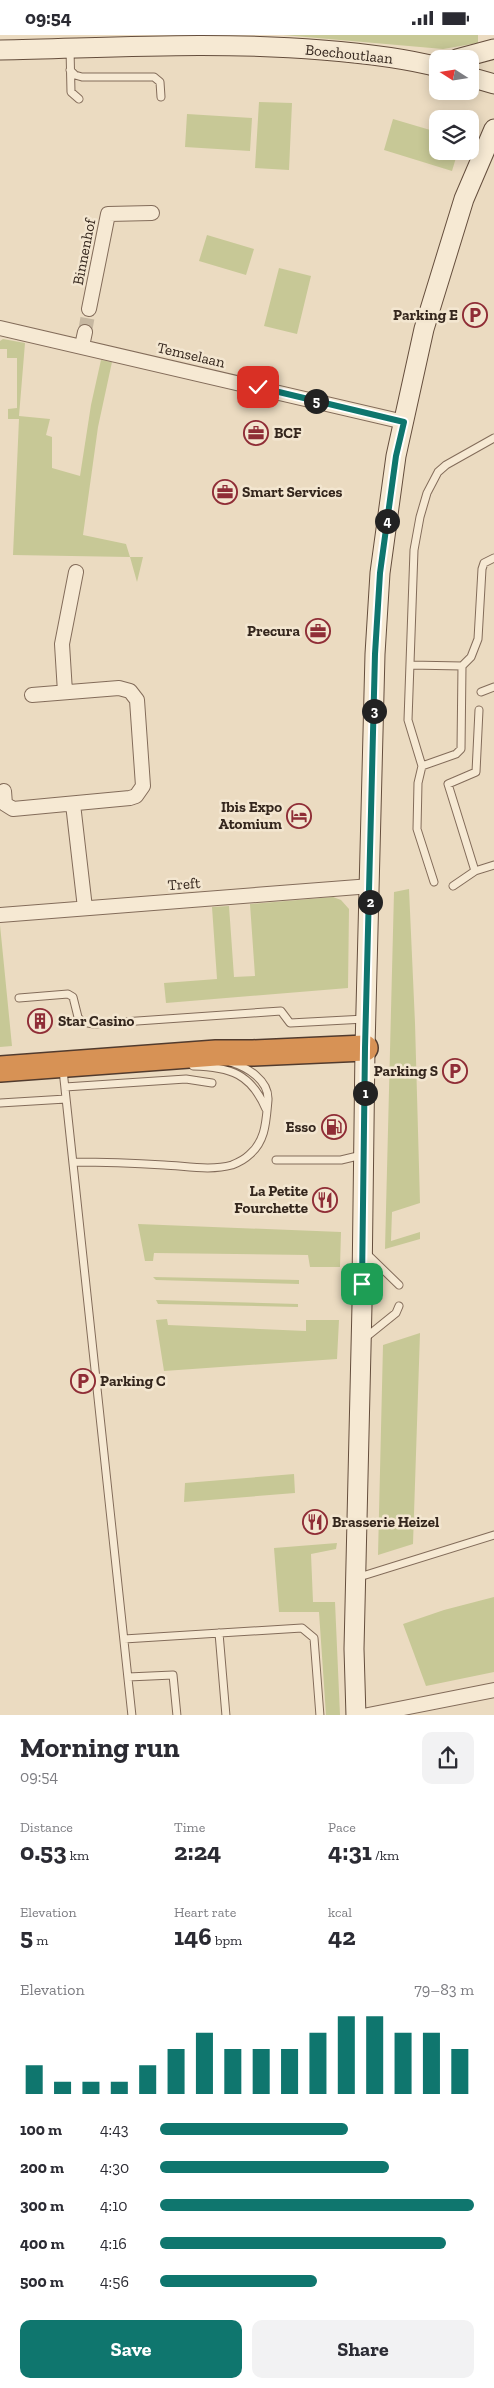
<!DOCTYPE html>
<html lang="en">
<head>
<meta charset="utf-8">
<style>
  :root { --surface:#fff; --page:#f2f2f3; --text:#2b2b33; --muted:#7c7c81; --accent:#0f766e }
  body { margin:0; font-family:"Zilla Slab",serif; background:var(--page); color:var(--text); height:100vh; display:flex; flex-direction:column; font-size:19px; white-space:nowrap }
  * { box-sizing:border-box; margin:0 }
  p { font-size:16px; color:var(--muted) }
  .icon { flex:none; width:28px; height:28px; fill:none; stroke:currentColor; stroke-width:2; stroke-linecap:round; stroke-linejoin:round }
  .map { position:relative; height:1680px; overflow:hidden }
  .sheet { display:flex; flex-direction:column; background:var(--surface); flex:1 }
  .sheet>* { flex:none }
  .needle { width:32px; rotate:282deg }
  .buttons { position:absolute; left:429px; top:15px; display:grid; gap:10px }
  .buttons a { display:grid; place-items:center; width:50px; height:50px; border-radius:10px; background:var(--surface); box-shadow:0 2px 12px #0003; font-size:25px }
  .pin { position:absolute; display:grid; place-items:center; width:42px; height:42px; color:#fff; margin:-21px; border-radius:10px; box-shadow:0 2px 8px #0006 }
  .km { position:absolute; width:25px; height:25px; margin:-12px; border-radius:50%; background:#222; color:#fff; font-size:14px; line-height:25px; text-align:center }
  .round { display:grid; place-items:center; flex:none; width:52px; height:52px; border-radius:10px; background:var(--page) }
  .headline { display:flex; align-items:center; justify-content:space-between; height:85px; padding:0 20px }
  h1 { font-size:28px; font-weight:700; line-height:38px }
  .stats { display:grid; grid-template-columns:repeat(3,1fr); gap:8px; height:85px; padding:5px 20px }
  .stats div { display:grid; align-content:center }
  .stats b { font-size:25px; font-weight:700 }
  .stats small { font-size:14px; font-weight:400 }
  .stats p { font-size:14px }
  .chart { height:140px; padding:10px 20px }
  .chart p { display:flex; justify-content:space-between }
  .chart svg { width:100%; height:90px; margin-top:5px; stroke:var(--accent); stroke-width:6 }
  .primary-button { display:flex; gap:10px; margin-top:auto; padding:10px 20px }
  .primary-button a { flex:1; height:58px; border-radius:10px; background:var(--accent); color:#fff; font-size:20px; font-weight:700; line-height:58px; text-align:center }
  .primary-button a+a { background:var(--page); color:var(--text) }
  ul { padding:0 20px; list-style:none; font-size:16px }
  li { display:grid; grid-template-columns:80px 60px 1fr; align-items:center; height:38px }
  li i { height:12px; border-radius:6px; background:var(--accent) }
  .status { display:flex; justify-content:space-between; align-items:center; height:35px; padding:0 25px; background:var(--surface); direction:ltr }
  .status svg { height:14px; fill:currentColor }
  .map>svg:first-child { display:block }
  .green { fill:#c7c896 }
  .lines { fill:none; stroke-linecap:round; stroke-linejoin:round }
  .minor-tunnel { stroke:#c6b7a0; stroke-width:14; stroke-dasharray:14 7; stroke-linecap:butt }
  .service-casing { stroke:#836c5a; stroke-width:9 }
  .minor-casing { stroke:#836c5a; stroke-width:16 }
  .secondary-casing { stroke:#654e3d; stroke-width:21 }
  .motorway-casing { stroke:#513b2e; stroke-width:28 }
  .service { stroke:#f6e9d3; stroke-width:7 }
  .minor { stroke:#f6e9d3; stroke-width:14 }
  .secondary { stroke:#f6e9d3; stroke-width:19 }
  .motorway { stroke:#d79255; stroke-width:25 }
  .route-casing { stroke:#fff; stroke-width:10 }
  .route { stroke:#0f766e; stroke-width:6 }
  .labels { text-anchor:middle; stroke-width:5; stroke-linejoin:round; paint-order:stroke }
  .street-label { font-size:15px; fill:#34261d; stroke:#f3e6d0 }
  .poi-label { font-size:15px; font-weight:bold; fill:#34261d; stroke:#f3e6d0; text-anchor:end }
</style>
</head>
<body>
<div class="status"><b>09:54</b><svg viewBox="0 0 49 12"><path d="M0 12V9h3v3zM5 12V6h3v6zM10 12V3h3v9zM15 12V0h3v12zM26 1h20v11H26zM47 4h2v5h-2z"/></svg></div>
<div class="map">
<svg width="494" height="1681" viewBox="0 0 494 1681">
  <rect width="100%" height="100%" fill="#ebdbc1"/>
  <path class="green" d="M 283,0 L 478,0 L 478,8 L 443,14 Z
    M 259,67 L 292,68 L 289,135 L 255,133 Z
    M 187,79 L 252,83 L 250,116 L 185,112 Z
    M 393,84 L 437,97 L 438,116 L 458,116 L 452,136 L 384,115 Z
    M 207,200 L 254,214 L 246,240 L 199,226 Z
    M 279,233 L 311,241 L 297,299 L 264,291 Z
    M 3,304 L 25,308 L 19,381 L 50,384 L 46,400 L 52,402 L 52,433 L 80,441 L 91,370 L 101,325 L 112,327 L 98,392 L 83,500 L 126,509 L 130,522 L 143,522 L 137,547 L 130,522 L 13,520 L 19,384 L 8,384 L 8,374 L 17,373 L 17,323 L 7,323 L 7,314 L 0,314 L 0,306 Z
    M 409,854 L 415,988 L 420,1168 L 392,1177 L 391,1206 L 420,1197 L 420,1204 L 385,1214 L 394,857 Z
    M 333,862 L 341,865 L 349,874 L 348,953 L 166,968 L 164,948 L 217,944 L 212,872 L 229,871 L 234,942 L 255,941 L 250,869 Z
    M 0,890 L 12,1011 L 0,1012 Z
    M 138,1189 L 341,1197 L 340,1232 L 310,1232 L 308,1220 L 154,1218 L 153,1226 L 145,1226 Z
    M 153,1242 L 299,1245 L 299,1249 L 156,1245 Z
    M 156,1265 L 298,1269 L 298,1272 L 158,1269 Z
    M 167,1284 L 168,1290 L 306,1296 L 306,1285 L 339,1285 L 337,1324 L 164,1336 L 156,1285 Z
    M 420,1298 L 413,1509 L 378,1520 L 383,1310 Z
    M 294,1439 L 295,1458 L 184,1467 L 185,1448 Z
    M 337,1508 L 336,1514 L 311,1519 L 313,1567 L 335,1567 L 340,1680 L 326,1680 L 319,1577 L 279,1577 L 274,1513 Z
    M 494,1562 L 494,1637 L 426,1651 L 403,1589 L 444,1575 Z"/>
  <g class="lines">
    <path class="minor-tunnel" d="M 85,297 L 89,274"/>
    <defs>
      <path id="service" d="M 70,14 L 71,57 L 79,64
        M 70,35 L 75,40 L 82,42 L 154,42 L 160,47 L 161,62
        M 494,403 L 446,430 L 438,437 L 427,458 L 420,482 L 414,515 L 408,685 L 422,731 L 456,719 L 461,714 L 462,631 L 471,622 L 478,604 L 482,534 L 484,528 L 494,523
        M 410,630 L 462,631
        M 481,657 L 494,652
        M 479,675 L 476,737 L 448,749 L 475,836 L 494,830
        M 422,731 L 418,748 L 417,794 L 434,847
        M 453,851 L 475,836
        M 19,963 L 68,959 L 73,962 L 78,982 L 82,987 L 94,989 L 281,976 L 290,988 L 365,984
        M 193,1031 C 231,1032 251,1039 266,1074
        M 63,1035 L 132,1681
        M 65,1052 L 186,1044 L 212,1048
        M 0,1068 L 66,1064
        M 276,1125 L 341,1125 L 362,1120
        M 73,1127 C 103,1127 133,1128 164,1130 C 186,1131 211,1136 232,1130 C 237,1128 245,1124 249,1120 C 266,1106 266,1086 268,1065 C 269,1045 247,1032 230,1027
        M 366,1218 L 399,1250
        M 365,1303 L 396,1278 L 399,1271
        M 356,1543 L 494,1500
        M 219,1598 L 226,1681
        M 124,1604 L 302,1593 L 314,1603 L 320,1681
        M 128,1642 L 173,1640 L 177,1681"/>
      <path id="minor" d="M 89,274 L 108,179 L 152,178
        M 0,293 L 404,387
        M 82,311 L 85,297
        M 65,657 L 62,609 L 76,537
        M 4,756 L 5,769 L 13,774 L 130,763 L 136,761 L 143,751 L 137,665 L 130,656 L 119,653 L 32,660
        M 73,769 L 85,873
        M 0,880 L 371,851
        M 363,1681 L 494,1655"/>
      <path id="secondary" d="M 0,15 C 107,13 214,6 322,15 C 360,18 400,22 438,32
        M 457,24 L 494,14
        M 470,42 L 494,49
        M 362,1250 L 365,1013 L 375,619 L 380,538 L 396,421 L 424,294 L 464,164 L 494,94
        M 356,1681 L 354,1614 L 362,1270"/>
      <path id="motorway" d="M 0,1034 L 216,1018 L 253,1018 L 365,1013"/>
    </defs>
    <use href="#service" class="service-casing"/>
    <use href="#minor" class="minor-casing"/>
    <use href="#secondary" class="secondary-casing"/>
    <use href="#motorway" class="motorway-casing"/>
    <use href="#service" class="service"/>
    <use href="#minor" class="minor"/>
    <use href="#secondary" class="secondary"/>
    <use href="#motorway" class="motorway"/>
  </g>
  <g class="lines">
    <defs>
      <path id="route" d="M 258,352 L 404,387 L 396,421 L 380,538 L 375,619 L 365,1013 L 362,1249"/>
    </defs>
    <use href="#route" class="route-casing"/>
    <use href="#route" class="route"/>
  </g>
  <defs>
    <symbol id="parking-ring" viewBox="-11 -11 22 22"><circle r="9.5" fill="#f3e6d0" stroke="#8f2d36" stroke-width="1.5"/><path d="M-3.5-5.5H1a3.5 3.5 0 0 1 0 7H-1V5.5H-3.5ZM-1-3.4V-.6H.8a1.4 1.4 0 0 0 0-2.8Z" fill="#8f2d36"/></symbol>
    <symbol id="office-ring" viewBox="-11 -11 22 22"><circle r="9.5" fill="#f3e6d0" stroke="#8f2d36" stroke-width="1.5"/><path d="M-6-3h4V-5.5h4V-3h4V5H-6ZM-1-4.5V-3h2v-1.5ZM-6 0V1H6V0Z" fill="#8f2d36"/></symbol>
    <symbol id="hotel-ring" viewBox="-11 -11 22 22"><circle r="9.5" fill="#f3e6d0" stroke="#8f2d36" stroke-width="1.5"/><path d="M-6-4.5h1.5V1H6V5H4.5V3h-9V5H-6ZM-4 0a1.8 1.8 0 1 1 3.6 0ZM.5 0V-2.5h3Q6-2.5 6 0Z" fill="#8f2d36"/></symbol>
    <symbol id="building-ring" viewBox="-11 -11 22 22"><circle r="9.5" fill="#f3e6d0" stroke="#8f2d36" stroke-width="1.5"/><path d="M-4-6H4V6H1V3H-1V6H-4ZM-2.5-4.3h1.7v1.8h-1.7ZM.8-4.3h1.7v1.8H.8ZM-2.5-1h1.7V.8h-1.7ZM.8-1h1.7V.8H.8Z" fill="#8f2d36"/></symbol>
    <symbol id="fuel-ring" viewBox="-11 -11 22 22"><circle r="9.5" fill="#f3e6d0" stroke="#8f2d36" stroke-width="1.5"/><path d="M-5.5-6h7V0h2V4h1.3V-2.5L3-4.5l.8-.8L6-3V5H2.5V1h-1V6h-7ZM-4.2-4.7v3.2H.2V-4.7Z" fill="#8f2d36"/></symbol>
    <symbol id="restaurant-ring" viewBox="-11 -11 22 22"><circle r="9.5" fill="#f3e6d0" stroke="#8f2d36" stroke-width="1.5"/><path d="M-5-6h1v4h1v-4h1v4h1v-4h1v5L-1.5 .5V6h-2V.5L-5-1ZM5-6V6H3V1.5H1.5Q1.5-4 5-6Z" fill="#8f2d36"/></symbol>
  </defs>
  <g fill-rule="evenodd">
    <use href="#parking-ring" x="461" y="266" width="28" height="28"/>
    <use href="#office-ring" x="242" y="384" width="28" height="28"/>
    <use href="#office-ring" x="211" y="443" width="28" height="28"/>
    <use href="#office-ring" x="304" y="582" width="28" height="28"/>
    <use href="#hotel-ring" x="285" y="767" width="28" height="28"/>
    <use href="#building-ring" x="26" y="972" width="28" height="28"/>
    <use href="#parking-ring" x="441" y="1022" width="28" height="28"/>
    <use href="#fuel-ring" x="320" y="1078" width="28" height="28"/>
    <use href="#restaurant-ring" x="311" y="1151" width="28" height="28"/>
    <use href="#parking-ring" x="69" y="1332" width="28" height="28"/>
    <use href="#restaurant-ring" x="301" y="1473" width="28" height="28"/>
  </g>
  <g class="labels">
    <g class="street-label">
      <text transform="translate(349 19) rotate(6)" y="5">Boechoutlaan</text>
      <text transform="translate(84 217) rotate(-79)" y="5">Binnenhof</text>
      <text transform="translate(191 320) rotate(13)" y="5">Temselaan</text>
      <text transform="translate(184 849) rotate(-4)" y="5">Treft</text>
    </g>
    <g class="poi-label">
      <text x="458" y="285">Parking E</text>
      <text x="274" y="403" text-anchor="start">BCF</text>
      <text x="242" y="462" text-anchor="start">Smart Services</text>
      <text x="300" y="601">Precura</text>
      <text x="282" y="777">Ibis Expo<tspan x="282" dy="17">Atomium</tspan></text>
      <text x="58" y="991" text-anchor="start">Star Casino</text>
      <text x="438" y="1041">Parking S</text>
      <text x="316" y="1097">Esso</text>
      <text x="308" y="1161">La Petite<tspan x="308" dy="17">Fourchette</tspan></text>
      <text x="100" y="1351" text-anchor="start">Parking C</text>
      <text x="332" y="1492" text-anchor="start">Brasserie Heizel</text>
    </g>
  </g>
</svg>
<div class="buttons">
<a><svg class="needle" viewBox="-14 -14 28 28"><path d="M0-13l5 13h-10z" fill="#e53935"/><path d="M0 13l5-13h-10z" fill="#7c7c81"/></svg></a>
<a><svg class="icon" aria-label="layers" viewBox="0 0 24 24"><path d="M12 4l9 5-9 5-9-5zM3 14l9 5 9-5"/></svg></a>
</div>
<div class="pin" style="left:362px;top:1249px;background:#1e9e55"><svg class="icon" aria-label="arrive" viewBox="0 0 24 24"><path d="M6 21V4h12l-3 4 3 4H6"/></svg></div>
<div class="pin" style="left:258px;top:352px;background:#d93025"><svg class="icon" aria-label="check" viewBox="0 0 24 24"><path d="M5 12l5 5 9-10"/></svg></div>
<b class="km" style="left:365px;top:1058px">1</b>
<b class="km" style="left:370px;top:867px">2</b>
<b class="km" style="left:374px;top:676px">3</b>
<b class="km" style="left:387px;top:486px">4</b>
<b class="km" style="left:316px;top:366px">5</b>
</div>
<section class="sheet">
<div class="headline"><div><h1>Morning run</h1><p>09:54</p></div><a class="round"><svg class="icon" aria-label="share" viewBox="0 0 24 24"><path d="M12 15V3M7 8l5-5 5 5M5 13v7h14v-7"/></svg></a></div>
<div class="stats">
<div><p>Distance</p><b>0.53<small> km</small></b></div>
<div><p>Time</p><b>2:24</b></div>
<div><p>Pace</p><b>4:31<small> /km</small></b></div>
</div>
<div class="stats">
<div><p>Elevation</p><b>5<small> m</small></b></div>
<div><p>Heart rate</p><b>146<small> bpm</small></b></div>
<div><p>kcal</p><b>42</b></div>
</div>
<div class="chart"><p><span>Elevation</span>79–83 m</p>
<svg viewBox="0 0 160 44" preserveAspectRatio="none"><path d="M5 44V30M15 44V38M25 44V38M35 44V38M45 44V30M55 44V22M65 44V14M75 44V22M85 44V22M95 44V22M105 44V14M115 44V6M125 44V6M135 44V14M145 44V14M155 44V22"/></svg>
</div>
<ul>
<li><b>100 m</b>4:43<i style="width:60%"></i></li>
<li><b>200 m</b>4:30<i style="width:73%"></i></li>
<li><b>300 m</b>4:10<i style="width:100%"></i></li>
<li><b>400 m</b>4:16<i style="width:91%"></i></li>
<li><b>500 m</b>4:56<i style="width:50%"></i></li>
</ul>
<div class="primary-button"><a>Save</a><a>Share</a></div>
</section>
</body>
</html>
